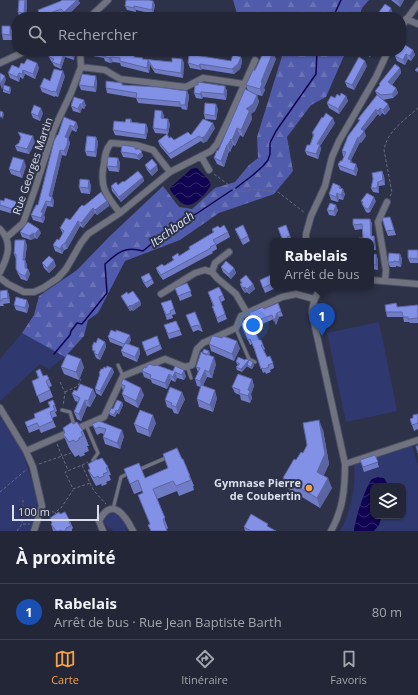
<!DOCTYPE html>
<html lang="fr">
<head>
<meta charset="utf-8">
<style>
	:root { --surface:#222636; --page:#2a2e3e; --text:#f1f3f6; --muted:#a2a5ad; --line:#3f4351; --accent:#f6a246 }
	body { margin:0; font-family:"Open Sans",sans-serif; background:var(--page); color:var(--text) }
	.controls { position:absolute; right:12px; bottom:12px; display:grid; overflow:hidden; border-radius:8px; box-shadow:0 1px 3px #0004 }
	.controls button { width:36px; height:36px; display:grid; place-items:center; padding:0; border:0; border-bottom:1px solid var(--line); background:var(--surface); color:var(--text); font:20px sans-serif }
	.scale { position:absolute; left:12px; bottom:10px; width:87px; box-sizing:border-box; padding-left:4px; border:2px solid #dadeec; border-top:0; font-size:11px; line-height:14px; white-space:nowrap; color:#dadeec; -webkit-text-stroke:3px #2d3248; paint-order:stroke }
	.you { position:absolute; left:253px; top:325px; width:14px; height:14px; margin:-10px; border:3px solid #fff; border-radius:50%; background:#1a73e8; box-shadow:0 0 0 6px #1a73e833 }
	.badge { display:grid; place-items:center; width:26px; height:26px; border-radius:50%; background:var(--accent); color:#fff; font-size:13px; font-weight:700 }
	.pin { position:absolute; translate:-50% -33px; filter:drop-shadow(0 1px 2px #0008) }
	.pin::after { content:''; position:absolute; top:21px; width:14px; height:12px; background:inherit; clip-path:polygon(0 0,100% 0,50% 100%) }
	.popup { position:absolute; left:270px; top:238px; width:104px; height:52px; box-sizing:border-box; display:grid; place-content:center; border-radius:8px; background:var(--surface); filter:drop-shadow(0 1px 3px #0005); font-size:13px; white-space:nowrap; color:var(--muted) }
	.popup b { font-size:15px; color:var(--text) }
	.popup::after { content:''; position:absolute; left:50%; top:100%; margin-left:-8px; border:8px solid transparent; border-top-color:var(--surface) }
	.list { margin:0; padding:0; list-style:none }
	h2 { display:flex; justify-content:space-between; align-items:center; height:52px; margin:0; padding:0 16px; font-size:17px }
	h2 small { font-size:13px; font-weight:400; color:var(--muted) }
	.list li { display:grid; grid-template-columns:26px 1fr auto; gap:12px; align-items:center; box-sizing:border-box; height:56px; padding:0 16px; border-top:1px solid var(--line) }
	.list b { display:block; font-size:15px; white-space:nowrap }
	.list p { margin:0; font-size:13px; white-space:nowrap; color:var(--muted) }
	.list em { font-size:13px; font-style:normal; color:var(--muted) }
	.icon { flex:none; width:22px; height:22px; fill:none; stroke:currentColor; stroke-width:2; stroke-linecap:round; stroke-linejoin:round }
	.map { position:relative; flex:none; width:418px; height:531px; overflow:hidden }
	.search { position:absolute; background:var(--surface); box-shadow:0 1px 3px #0004; left:12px; right:12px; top:12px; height:44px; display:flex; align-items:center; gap:10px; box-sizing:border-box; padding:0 14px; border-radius:16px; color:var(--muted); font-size:15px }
	.sheet { height:108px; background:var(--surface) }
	nav { display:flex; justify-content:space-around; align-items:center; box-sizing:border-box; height:56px; border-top:1px solid var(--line); background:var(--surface); font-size:11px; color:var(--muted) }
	nav a { display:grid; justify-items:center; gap:2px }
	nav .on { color:var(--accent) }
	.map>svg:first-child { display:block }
</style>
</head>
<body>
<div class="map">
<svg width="418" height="531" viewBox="0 0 418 531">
	<defs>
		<pattern id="forest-firs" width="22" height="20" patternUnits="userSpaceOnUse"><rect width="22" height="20" fill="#505bab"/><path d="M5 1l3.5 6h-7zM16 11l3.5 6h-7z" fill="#6972b7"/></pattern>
		<pattern id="water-waves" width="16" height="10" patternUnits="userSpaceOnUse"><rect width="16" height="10" fill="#100452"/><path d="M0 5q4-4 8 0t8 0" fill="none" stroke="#32286b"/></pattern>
	</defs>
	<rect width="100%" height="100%" fill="#2d3248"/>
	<path fill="#303870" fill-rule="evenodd" d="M379,322L397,411L346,422L327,333Z
		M22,333L65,357L49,369L40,364L0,401V359Z
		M0,417L18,444L24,457L38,500L34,522L30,531H0Z
		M412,445L418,466V531H340C351,511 356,488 354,465ZM373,486H403V516H373Z
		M114,513L120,517H122L127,531H113L111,528L109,529L104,522L107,515Z"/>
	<path fill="url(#forest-firs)" d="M233,0H369L362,8L359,17H238Z
		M269,51H346L326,97L311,105L287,137L293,171L274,194L219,213L180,240L125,261L98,313L88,320L84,336L65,357L22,333L34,315L39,296L77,270L109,237L163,186L179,207L192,209L215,188L235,182L249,165L258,158L257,137L282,56Z"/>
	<path fill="url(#water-waves)" d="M195,168H197L208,179L211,184C209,191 196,205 188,205C183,205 180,202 177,198C174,195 171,193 170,188L191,169Z
		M378,477L384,478L389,486H373V516H382L379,525L374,531H354C354,522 366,485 372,479C374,478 376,478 378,477Z"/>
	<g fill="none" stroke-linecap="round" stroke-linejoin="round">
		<path stroke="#100452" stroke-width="1.5" d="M333,17L341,0
			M236,188L253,175L263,166L268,160L270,154V143L276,131L316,74L317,51
			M54,354L70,335L71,331L77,323L82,324L107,293L105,264C118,252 125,246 143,251L179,221L196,214L232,190"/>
		<defs>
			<path id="lane" d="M236,329L249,359L255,362
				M118,365L123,376
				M187,366L191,378
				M62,410L70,412L75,428
				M86,425L98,453L93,460
				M138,470L168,457
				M113,509L121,477L129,473"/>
			<path id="street" d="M90,17L108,0
				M406,19L418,24
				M401,27L418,4
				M0,63L26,51
				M81,67L105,70L120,79L186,87L203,78L244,84
				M201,156L209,170
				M120,213C106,195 99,187 104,163C105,155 106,149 111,143L136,145L153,150L170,172
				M0,229C13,242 8,257 0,272
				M7,237L23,223L35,189L54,129L71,93L81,67L80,51
				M306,241V234L311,216L325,186L332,157L339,141L376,77L388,51
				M229,252L215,263L212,272L217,278L236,294L247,313
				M0,278L8,284L24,292H34L43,288L58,278L66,269L81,243L88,234L120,213L170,172L211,151L217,144L228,121L255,60
				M371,280L418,284
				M385,281L386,270L378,222L387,202
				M326,287C315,292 313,302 312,313L345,464C345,488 343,510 331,531
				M161,294L195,273L205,270L212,272
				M0,408L26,451L33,467L42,506L34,531
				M26,451L104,417L123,376L165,359L185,367L192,365L197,349L203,343L236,328L241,316L247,313L282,297L296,294L314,299
				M345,464L418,440
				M103,531L99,521C112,496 125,515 133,531"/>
		</defs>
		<use href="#lane" stroke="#494e62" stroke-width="4.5"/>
		<use href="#street" stroke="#494e62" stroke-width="8"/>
		<path stroke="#676c7f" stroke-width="1" stroke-dasharray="3 2" stroke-linecap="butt" d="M214,174L237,191L243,192L253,189L278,192L305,213
			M390,196L392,193L384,150C387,131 405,120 418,108
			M60,382L65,393L63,406
			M65,392L78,386L81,379
			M57,444L62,456L71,453
			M39,464L62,456L68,470
			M82,465L90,483L73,489L65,472Z
			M82,465L88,462
			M90,483L94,491L106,504
			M0,492L27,469
			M47,511L54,512
			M56,515L55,512L61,508L73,490
			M23,524H30
			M17,531L22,524L23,500"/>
		<use href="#lane" stroke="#70737f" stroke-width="3"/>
		<use href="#street" stroke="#70737f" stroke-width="6"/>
	</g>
	<path fill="#707cc6" d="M27,0L26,17L19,16L18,12Z
		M62,0H78L80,3L66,17L62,13L53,17H41L38,10L61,1Z
		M391,0H404L400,7Z
		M153,1L155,5L153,14L136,10V12L127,10L125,6Z
		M379,12L393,14L391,17H380Z
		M12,31V40H3L2,34Z
		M413,50L415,55L411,61L408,59L405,65L397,61L395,56Z
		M51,51H75L74,60L65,57L61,69L54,66L52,62L51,61L49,57Z
		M85,51H117L131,53L132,54L134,55L135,57L143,59L172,62L182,59L184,63L183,78L155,73L150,65L149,73L121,66L120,63L113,62L110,63L105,61L104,58L87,55Z
		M360,51H373L370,57Z
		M241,57L242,62L240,69L234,74L202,69L201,70L190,68L188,63L231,61Z
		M276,59L264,88L265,90L262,96L254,94L257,95L259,102L255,111L251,114L252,119L243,137L240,135L235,146L233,145L230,152L229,151L224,167L217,164L214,158L218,151L248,91L246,85L255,70Z
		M37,63L39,68L35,79L25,74L23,79L20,77L19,82L10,78L8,73L19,68L24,64Z
		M367,66L354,90L347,87L345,82Z
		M400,68L401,73L392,85L396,88L398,93L393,98L383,100L390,109L385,115L382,113L380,116L378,114L364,131L366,136L361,143L360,142L351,160L352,163L358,169L356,176L340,170L338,165L342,161L344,156H343L342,151L359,121L358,119L377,95L375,91L379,86V84Z
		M65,76L58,97L55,96V97L42,92L40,87L50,81Z
		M97,81L96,92L81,90L79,85Z
		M122,83L123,85L187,91L189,96L187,110L182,109L181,107L138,103L136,98L107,93L106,88Z
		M225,86L227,91L226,100L203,97L202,99L196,98L194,93Z
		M3,89H11L10,94L3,92Z
		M340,96H346L348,101L339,114L329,108L327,103Z
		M74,97L86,105L84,109L82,108L80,113L73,111L71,106Z
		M218,109L216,120L205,119L204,114Z
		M162,111L164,116V119L170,124L168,134H167L169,138L174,140L215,128L207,141L203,143L201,141L171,159L160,146L158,141L167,134L155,133L153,128Z
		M31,113H43L40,121L33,118Z
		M64,117L76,122L78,127L76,132L72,130L68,138L70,143L68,150L66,156L62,155L52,196L54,201L53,207L47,206L44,215L45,218L43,223L33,220L31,215L38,205L58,135Z
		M131,119L132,122L146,124L148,129L146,139L115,135L113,130L125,122Z
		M335,123L320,146L321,149L318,159L307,155L305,151L310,145L313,136L312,133Z
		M18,132L35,142L29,154L17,151L15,146L19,143L21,138Z
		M96,137L98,142L96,157L87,156L85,151Z
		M135,147L136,149L143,156L139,160L137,159L123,157L121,152Z
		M118,158L120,163L119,172L109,171L107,166Z
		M145,165L158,170L152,176L147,170Z
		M26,166L22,178L11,174L9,169Z
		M382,171L384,176L385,185L379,186V193L373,192L371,188Z
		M143,177L144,181L121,202L112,191L111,186L118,185L124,182Z
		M89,180L91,186L90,194L81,193L79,187Z
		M340,186L345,194L343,200L339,199L338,202L331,200L329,194Z
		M0,200L19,207L16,214L14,213L13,214L0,210Z
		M107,201L109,206L97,215L95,213L83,228L80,226L67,249L64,250L62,254L55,251L53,245L59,240L63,234L60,228L70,220L84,206Z
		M361,201H376L370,212L368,213L366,212L364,208Z
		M327,210H338L335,216L329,215Z
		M390,217L396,235L388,236L386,231Z
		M370,219L372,224V236H374L375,241L376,250H371V241L363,238V229L355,230L353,225Z
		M286,225L292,241H283Z
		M220,228L228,232L230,237L216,245L217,249L212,252L213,253L163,280L158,273L156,268L164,266L173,260L172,257L179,256L190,249L189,247L213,233L212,229Z
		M235,229L248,236L250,241L243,245L237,234Z
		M20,232L41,233L37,239L35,238L31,240L22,237Z
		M27,245L25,260L27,265V269H28L30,274L27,281L21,279L18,274L16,269V259L14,254Z
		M418,250V263H410L408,258Z
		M376,254L378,260V270L371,269V255Z
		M400,254L402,259L401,267L396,266V267H390L388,262Z
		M42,263L56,266L49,273L44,268Z
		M221,267L234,268L236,273L231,279L223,272Z
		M141,277L152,279L154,283L147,288L143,282Z
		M240,280L253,284L255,289L249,294L247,292L245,293L242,289L240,284L241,283Z
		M260,280H273V287H276V288L265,293Z
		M187,283L192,296L180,301L175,288Z
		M7,290L9,295L10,303L3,304L4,306H0V291Z
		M208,292L223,295L225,300L221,302L227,319L218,323L212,306H213Z
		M128,294L140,301L141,305L133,311L132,310L130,311L123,300L121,296Z
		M171,300L176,314L172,315L173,318L167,320L161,303Z
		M278,303L283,316L279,317L276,325L274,319L255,327L249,313L264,309Z
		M396,303L398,307L418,305V323H410L409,322H404L403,317H387L386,312Z
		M14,305H29L27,313L16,310Z
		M186,315L201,327L203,332L198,330L193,332Z
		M176,321L182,335L169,339L164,325Z
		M246,335L258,338L259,340H261L265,349L264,350L267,357L273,363L274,368L270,370L271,372L266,374L265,372L263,373L255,351L252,344L250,345Z
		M157,336L162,349L147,356L142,342Z
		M108,337L131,340L129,344L139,348L140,353L137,362L123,356L121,351L123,347L110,342Z
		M105,342L106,347L100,360L96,358L92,347L96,343Z
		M209,344L240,348L234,361L211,351Z
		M209,351L210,354L209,355L216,364L212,378L207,377L203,385L217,398L213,412L199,407L197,399L201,387L197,386L195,379L198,372L196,367L202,353Z
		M236,362L254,365L252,369L248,367L247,366L242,372L237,370L236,367L238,365L237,364Z
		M156,365L186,376L184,380L177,378L175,382L171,380L167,389L152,383L151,380L144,377L142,371L146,368L155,366Z
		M61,367H84L79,380L64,374Z
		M106,368H112L114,372L101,396L96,393L95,389L100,376L99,373L103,369Z
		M36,371L49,379L52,386L49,387L53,397L40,403L32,381L38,378Z
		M252,379L254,386L251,394L252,398L250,403L241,400L240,395L235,393L232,387Z
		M121,384L144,395L138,408L125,401L122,394L123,391Z
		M93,389L96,396L90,407L87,406L81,421L77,419L74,412L78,402L75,401L72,394L77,391Z
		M185,399L178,414L174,413L172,409L167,407L165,400Z
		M53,400L57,411L55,412L57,416L52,418L56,427L41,433L39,429L29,433L25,422L35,418L50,407Z
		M122,402L123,405L119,414L117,413L115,417L110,415L109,413Z
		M418,414V429L414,431L410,419L413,418Z
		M99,421L124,436L120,449L105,444L103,437L104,434L101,433L97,435L92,424Z
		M156,423L150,437L137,432L134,424Z
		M73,424L83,431L89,446H87L89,451L84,453L85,455L80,457L79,455L75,457L69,448L63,434L65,433Z
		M323,430L329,464L323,476L332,488L320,508L287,488L283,478L296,460Z
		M163,454L182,459L190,476L194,486H193L194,490L179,496L177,491L157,499L168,528L167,529L150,524L138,495L143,493L142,491L134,494L124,469L145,478L168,468Z
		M375,455L379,467L364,472L360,460Z
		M97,460L108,467L111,475H109L111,480L106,482L107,484L102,486L101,484L96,486L91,477L88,470L90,469Z
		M60,514L70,521L73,528L72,529V531H53L51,524L52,523Z
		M244,527H269L276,531H245Z"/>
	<path fill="#5b65a1" d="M25,0H27L26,17L24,13Z
		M77,0H78L80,3L66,17L64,12Z
		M399,0H404L400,7L398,2Z
		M153,1L155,5L153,14L152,10Z
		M134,6L136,10V12L134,8Z
		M391,8L393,14L391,17H386Z
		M10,26L12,31V40L10,35Z
		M413,50L415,55L411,61L410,56Z
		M73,51H75L74,60L72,56Z
		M369,51H373L370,57L368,52Z
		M273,52L276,59L264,88L265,90L262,96L260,89L261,82Z
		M64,53L65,57L61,69L60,65Z
		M406,54L408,59L405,65L403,60Z
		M111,57L113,62L110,63L109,58Z
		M241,57L242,62L240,69L234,74L232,69Z
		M182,59L184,63L183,78L181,73Z
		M148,60L150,65L149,73L147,68Z
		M365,61L367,66L354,90L352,85Z
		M37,63L39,68L35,79L33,74Z
		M200,64L202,69L201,70L199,66Z
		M400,68L401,73L390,87L388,82Z
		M23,70L25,74L23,79L22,74Z
		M63,71L65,76L58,97L56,92Z
		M19,73L20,77L19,82L17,77Z
		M5,76L6,80L2,89L0,84Z
		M96,76L97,81L96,92L94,87Z
		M225,86L227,91L226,100L224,94Z
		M10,87L11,89L10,94L9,92Z
		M396,88L398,93L393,98L392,94Z
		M187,91L189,96L187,110L185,105Z
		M201,92L203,97L202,99L200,94Z
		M257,95L259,102L255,111L251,114L252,119L243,137L241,130L246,109Z
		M346,96L348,101L339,114L338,109Z
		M84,100L86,105L84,109L82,104Z
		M80,104L82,108L80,113L78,109Z
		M216,104L218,109L216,120L215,116Z
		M388,104L390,109L385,115L383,110Z
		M41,108L43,113L40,121L38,116Z
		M380,108L382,113L380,116L378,111Z
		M376,109L378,114L364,131L366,136L361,143L359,138L361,129Z
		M162,111L164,116L163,123L161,118Z
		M3,112L4,115L2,120V117Z
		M333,118L335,123L320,146L321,149L318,159L316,154L317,144Z
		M168,119L170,124L168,134L167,130Z
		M76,122L78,127L76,132L74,127Z
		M213,123L215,128L207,141L203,143L202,138Z
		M146,124L148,129L146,139L145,135Z
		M70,125L72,130L67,142L65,137Z
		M237,128L240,135L235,146L232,140Z
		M33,136L35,142L29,154L27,149Z
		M96,137L98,142L96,157L95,152Z
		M358,137L360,142L351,160L353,165L348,159Z
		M68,138L70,143L66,156L64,151Z
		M231,139L233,145L230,152L228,145Z
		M227,145L229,151L224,167L221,161Z
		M60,150L62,155L51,201L49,196Z
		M142,152L143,156L139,160L137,156Z
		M118,158L120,163L119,172L117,167Z
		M24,160L26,166L22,178L20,172Z
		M356,164L358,169L356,176L354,171Z
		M157,165L158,170L152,176L150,171Z
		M382,171L384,176L385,185L383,180Z
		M143,177L144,181L121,202L119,197Z
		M89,180L91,186L90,194L88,188Z
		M378,182L379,186V193L377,188Z
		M343,189L345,194L343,200L341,195Z
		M337,193L339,199L338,202L336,197Z
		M52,197L54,201L53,207L51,202Z
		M374,197L376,201L370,212L369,208Z
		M46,201L47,206L44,215L45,218L43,223L41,218V212Z
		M107,201L109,206L97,215L95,210Z
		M17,202L19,207L16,214L14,209Z
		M336,205L338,210L335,216L334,211Z
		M12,208L14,213L13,214L12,209Z
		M93,208L95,213L83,228L81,223Z
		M370,219L372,224V241L371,236Z
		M78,221L80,226L67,249L65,243Z
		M39,229L41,233L37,239L35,234Z
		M33,233L35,238L31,240L29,236Z
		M374,236L375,241L376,250L374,245Z
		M25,240L27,245L25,260L27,265V273L23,260Z
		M62,245L64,250L62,254L60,249Z
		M376,254L378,260V270L376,265Z
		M400,254L402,259L401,267L399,262Z
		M54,260L56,266L49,273L47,268Z
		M234,268L236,273L231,279L229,274Z
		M28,269L30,274L27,281L25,276Z
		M253,284L255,289L249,294L247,289Z
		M245,287L247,292L245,293L243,288Z
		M7,290L9,295L10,303L8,298Z
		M27,300L29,305L27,313L25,308Z
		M140,301L141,305L133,311L131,306Z
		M130,305L132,310L130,311L128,307Z
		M277,313L279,317L276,325L274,321Z
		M130,335L131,340L127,347L125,343Z
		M237,341L240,348L234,361L232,354Z
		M105,342L106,347L100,360L98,355Z
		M139,348L140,353L137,362L135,357Z
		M214,357L216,364L212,378L209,372Z
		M81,359L84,367L79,380L76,372Z
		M249,360L247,365V366L242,372L241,369Z
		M253,362L254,365L252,369L251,367Z
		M112,368L114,372L101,396L100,391Z
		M184,370L186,376L184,380L182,375Z
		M205,370L207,377L202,388L200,381Z
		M175,372L177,378L175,382L173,377Z
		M169,374L171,380L167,389L165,383Z
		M252,379L254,386L251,394L252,398L250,403L248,396V390Z
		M141,388L144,395L138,408L136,401Z
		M93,389L96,396L90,407L88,401Z
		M215,390L217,398L213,412L210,405Z
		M182,392L185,399L178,414L176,407Z
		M85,400L87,406L81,421L79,414Z
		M122,402L123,405L119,414L118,411Z
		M116,410L117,413L115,417L114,415Z
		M153,415L156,423L150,437L148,430Z
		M319,420L323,430L329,464L321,482L317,472Z
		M122,430L124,436L120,449L117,443Z
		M328,478L332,488L320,508L317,498Z"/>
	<path fill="#8290e6" stroke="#5b65a1" d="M19,0H25L24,13L18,12Z
		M62,0H77L64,12L61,9L47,14L46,12L40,15L38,10L61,1Z
		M126,0H149L153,1L152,10L134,6V8L125,6Z
		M395,0H399L398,2Z
		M385,4L391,8L386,17L379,12Z
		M121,12L127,13V17H120Z
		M2,26H10V35L2,34Z
		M402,43L413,50L410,56L406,54L403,60L395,56L398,51H401V46Z
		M51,51H73L72,56L64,53L60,65L52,62L54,59L49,57Z
		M88,51H117L131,53V54L134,55V57L143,58L142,59L172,62V58L182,59L181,73L154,69L148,60L147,68L120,61V58L111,57L109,58L103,56L104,53Z
		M264,51H268L273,52L261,82L262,83L260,89L246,85L253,70H255Z
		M189,54L231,61L233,54L241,57L238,64L232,69L200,64L199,66L188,63Z
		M359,57L365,61L352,85L345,82Z
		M27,59L37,63L33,74L23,70L22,74L19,73L17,77L8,73L12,65L19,68L21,63L24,64Z
		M395,64L400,68L388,82L396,88L392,94L381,95L375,91L380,85L379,84Z
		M418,67V72L415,70Z
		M54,69L63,71L56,92L53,91V92L40,87L44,78L50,81Z
		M0,73L5,76L0,84Z
		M82,74L96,76L94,87L79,85Z
		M106,81L122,83V85L157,87L187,91L185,105H180V102L136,98L137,93L106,88Z
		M198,82L225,86L224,94L201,92L200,94L194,93L195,85H198Z
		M4,85L10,87L9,92L3,89Z
		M245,89L257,95L253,104L246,109L249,110V112L241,130L237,128L232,140L231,139L228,145H227L221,161L214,158L217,150L218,151Z
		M341,93L346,96L338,109L327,103L331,96L335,98L337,94L340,96Z
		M377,95L388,104L383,110L380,108L378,111L376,109L361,129L364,131L359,138L358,137L348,159L351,160L350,162L356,164L354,171L338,165L340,161H342L346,152L342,151L348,136L360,120L358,119Z
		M74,97L84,100L82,104H80L78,109L71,106Z
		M205,103L216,104L215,116L204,114Z
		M34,105L41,108L38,116L31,113Z
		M155,110L162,111L161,118L168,119L167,130L153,128Z
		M0,111L3,112L2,117H0Z
		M326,113L333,118L317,144H320L316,154L305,151L307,145H310L314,134L312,133L322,117L323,118Z
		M64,117L76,122L74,127L70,125L65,137L68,138L67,145L64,151L60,150L49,196L52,197L51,202L46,201L41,212L43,213L41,218L31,215L36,205H38L54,141L57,135H58Z
		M126,119H131L130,122L146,124L145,135L113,130L114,121L125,122Z
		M203,119L213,123L205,136L202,138L199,136L169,154L158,141L167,134L169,138L171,137L174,140L188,132L191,135Z
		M18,132L33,136L27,149L15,146L19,143L21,137Z
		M87,136L96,137L95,152L85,151Z
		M122,145L135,147V149H140L142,152L137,156L136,154L121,152Z
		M13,157L24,160L20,172L9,169Z
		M108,157L118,158L117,167L107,166Z
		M152,159L157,165L150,171L145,165Z
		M138,171L143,177L119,197L111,186L116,182L118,185L123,181L124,182Z
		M382,171L383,180L378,182L377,188H371L373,179L372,173Z
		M80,179L89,180L88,188L79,187Z
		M333,183L340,186L339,188L343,189L341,195L337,193L336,197L329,194Z
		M101,192L107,201L95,210L93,208L81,223L78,221L65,243L62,245L60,249L53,245L57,239L59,240L64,231L60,228L66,218L70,220L80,207L82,205L84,206Z
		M367,193L374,197L369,208L367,209L365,208L362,204L363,202L361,201Z
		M5,198L17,202L14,209L12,208V209L0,205V200L4,201Z
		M330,203L336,205L334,211L327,210Z
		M390,217L394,230L386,231L382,218Z
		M353,219H370L371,236H374V245H371V241H359V238H363L362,224L353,225Z
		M28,222L39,229L35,234L33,233L29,236L20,232Z
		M224,225L228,232L213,240L216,244L210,247L211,248L161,275L156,268L162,264L164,266L174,260L172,257L178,253L179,256L190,249L189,247L214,232L212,229L218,226L220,228Z
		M243,225L248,236L241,240L235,229Z
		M286,225L290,236L287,237L289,241H283L278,228Z
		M15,240H25L23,260H25V268L28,269L25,276L20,274L16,269V254H14Z
		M408,250H418V259L408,258Z
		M389,253L400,254L399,262L394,261V262H388Z
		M376,254V265L371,264V255Z
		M49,256L54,260L47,268L42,263Z
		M226,261L234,268L229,274L221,267Z
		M149,273L152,279L145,283L141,277Z
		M246,275L253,284L247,289L245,287L243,288L240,284L242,283L240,280Z
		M271,275L273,280V283L263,288L260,280Z
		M187,283L191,291L178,296L175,288Z
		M219,287L223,295L219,297L225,314L217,318L212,306H214L208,292Z
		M7,290L8,298L2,299V301H0V291Z
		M133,291L140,301L131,306L130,305L128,307L121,296L127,292L128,294Z
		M16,297L27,300L25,308L14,305Z
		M171,300L174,309L170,311L171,313L166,315L161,303Z
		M278,303L281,311L277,313L274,321L272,315L253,322L249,313L263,307L264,309Z
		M396,303L397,307L418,305V318L408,319V317H403L402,312H386L385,305Z
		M195,312L201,327L197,325L191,327L186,315Z
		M244,320L252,324L258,338L259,340H261L263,345H261L267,357L270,356L273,363L268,365L269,367L264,369L263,368L261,369L254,348L250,339L248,340L241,324Z
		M176,321L180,330L168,334L164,325Z
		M111,330L116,332V330L130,335L125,343L139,348L135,357L121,351L125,343L124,344L108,337Z
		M157,336L160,345L145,351L142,342Z
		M212,336H214L222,338L223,336L237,341L232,354L209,344Z
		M98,338L105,342L98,355L94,353L95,351L92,350L93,348L92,347L94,342L96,343Z
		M204,349L209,351L207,355L202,353Z
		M201,352L214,357L209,372L205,370L200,381L195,379L200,368L196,367Z
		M67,354L81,359L76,372L61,367Z
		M238,357L245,360L246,359L249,360L241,369L236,367L240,364L236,362Z
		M249,360L253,362L251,367L247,365Z
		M149,364L155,366L156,365L173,371L175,366L184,370L182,375L175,372L173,377L169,374L165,383L150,378L151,375L142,371L144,367L146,368Z
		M107,366L112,368L100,391L95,389L100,374L99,373L101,369H103L104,367L106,368Z
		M40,369L43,376L47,375L49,379L46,381L50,390L37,396L32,381L39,378L36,371Z
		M238,374L252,379L248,390L250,391L248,396L239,393L240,390L232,387Z
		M123,379L141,388L136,401L122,394L125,386L121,384Z
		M80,384L93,389L88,401L85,400L79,414L74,412L80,398L72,394L74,390L77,391Z
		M201,385L215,390L210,405L197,399Z
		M170,387L182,392L176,407L171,405L172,403L165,400Z
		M53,400L55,405L53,406L55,410L50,412L53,421L39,427L37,423L27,427L25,422L35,418L34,414L50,407L48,402Z
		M117,400L122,402L118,411L116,410L114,415L109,413L111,408L113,409Z
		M140,410L153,415L148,430L134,424Z
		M418,414V423L412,425L410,419L413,418V415Z
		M319,420L325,454L317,472L328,478L317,498L283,478L294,459L296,460L301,452L303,453L307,445L303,423Z
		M99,421L122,430L117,443L103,437L106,429L99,427L95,429L92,424Z
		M72,422L73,424L77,422L83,431L81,432L83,436L79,438V440L75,442L74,440L69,442L63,434L65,433L63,428Z
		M416,446H418V453Z
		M177,448L182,459H183L190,476H189L191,480L176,486L173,481L153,489L165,518L163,519L167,531H151L148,525L150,524L138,495L143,493L138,480L130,484L124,469L139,463L145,478L168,468L163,454Z
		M375,455L378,462L363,467L360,460Z
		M102,458L108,467L106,468L108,472L103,474L104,476L99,478L98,476L94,478L88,470L90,469L88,464L97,459V460Z
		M59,512L60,514L65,512L70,521H69L71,526L66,528V530L64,531H61V530L59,531H56L51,524L52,523L50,518Z
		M251,514L268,524L267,526L276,531H251L244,527Z"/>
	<circle fill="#f6a246" stroke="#2d3248" stroke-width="1.5" cx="309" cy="488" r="4"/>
	<g text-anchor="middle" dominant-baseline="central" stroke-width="4" stroke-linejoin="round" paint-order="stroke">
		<g font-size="11" fill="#dadeec" stroke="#2d3248">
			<text transform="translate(32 166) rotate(-71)">Rue Georges Martin</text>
		</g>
		<g font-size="11" font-weight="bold" fill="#dadeec" stroke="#2d3248" text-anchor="end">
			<text x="301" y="482">Gymnase Pierre<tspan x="301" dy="13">de Coubertin</tspan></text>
		</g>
		<g font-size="12" font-style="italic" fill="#dce2f8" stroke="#2d3248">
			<text transform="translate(172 229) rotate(-36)">Itschbach</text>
		</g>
	</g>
</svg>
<div class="controls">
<button><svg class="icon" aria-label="layers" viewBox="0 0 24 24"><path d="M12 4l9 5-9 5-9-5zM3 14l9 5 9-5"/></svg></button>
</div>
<div class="scale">100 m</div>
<div class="you"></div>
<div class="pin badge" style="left:322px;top:336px;background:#1a4fb4">1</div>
<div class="popup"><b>Rabelais</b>Arrêt de bus</div>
<div class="search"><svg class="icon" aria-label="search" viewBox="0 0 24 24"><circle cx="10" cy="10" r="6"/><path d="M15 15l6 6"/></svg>Rechercher</div>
</div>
<section class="sheet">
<h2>À proximité<small></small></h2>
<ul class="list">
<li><span class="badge" style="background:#1a4fb4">1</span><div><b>Rabelais</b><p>Arrêt de bus · Rue Jean Baptiste Barth</p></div><em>80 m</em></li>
</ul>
</section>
<nav>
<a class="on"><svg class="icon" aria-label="map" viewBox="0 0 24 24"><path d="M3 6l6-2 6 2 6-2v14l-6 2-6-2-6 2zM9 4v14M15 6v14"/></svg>Carte</a>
<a><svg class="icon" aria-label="directions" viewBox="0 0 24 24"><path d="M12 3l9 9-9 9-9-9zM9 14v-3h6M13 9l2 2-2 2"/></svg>Itinéraire</a>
<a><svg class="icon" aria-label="saved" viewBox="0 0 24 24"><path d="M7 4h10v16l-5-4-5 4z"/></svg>Favoris</a>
</nav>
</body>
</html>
